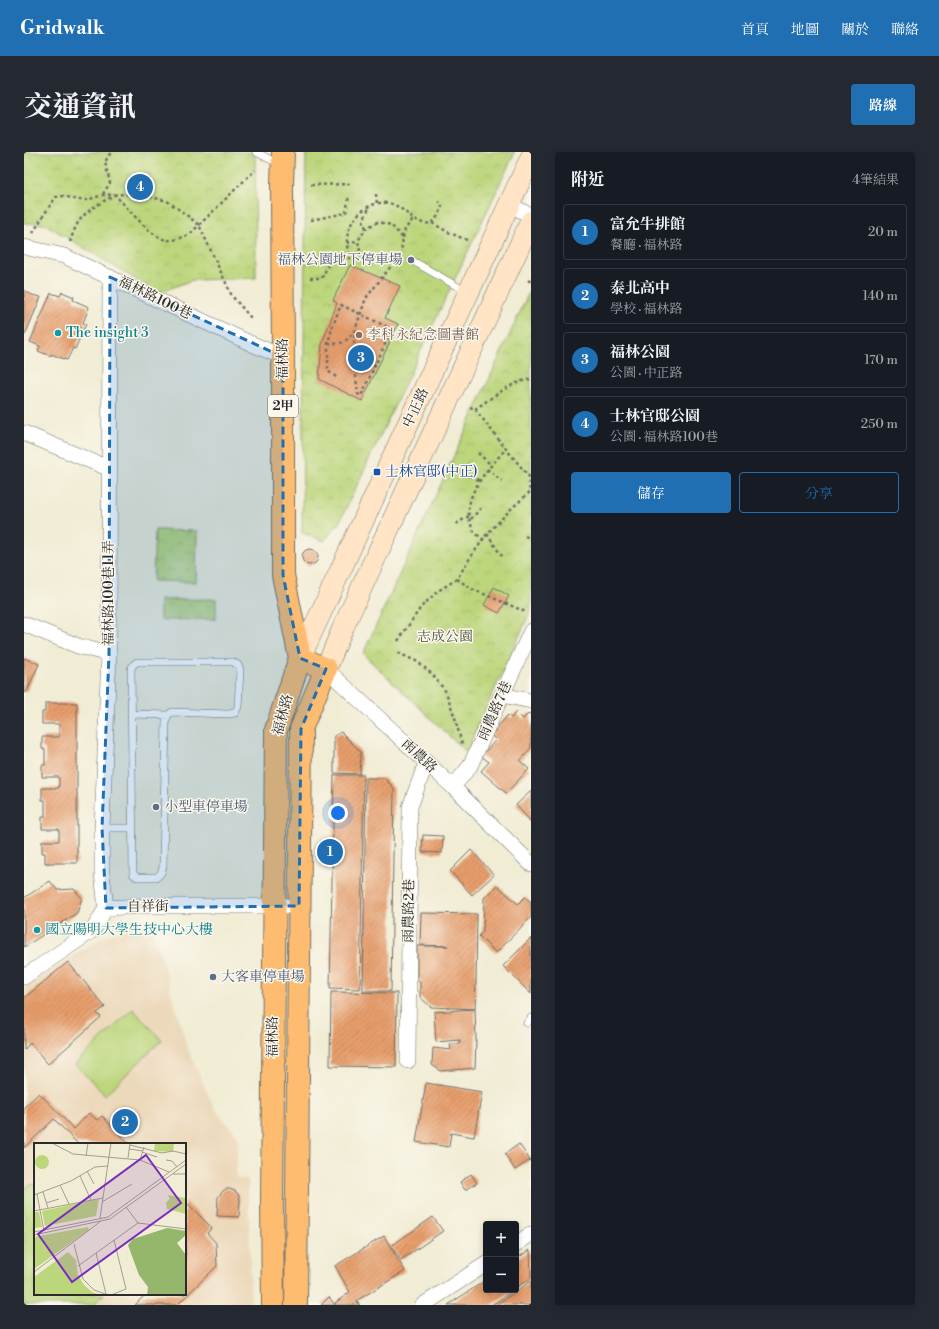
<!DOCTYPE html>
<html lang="zh-TW">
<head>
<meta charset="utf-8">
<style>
	:root { --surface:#171b24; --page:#242831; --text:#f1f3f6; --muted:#9ea1a6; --line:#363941; --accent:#1f6fb2 }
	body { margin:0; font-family:"Libre Bodoni","Noto Serif TC",serif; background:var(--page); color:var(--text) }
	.controls { position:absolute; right:12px; bottom:12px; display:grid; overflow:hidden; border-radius:4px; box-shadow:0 2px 6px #0003 }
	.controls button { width:36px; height:36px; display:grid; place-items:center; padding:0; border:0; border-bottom:1px solid var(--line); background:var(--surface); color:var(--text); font:20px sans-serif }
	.you { position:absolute; left:314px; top:661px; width:14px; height:14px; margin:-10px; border:3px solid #fff; border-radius:50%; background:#1a73e8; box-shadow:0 0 0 6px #1a73e833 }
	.badge { display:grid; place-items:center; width:26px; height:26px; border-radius:50%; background:var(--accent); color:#fff; font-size:13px; font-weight:700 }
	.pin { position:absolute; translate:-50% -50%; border:2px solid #fff; box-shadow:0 1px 4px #0006 }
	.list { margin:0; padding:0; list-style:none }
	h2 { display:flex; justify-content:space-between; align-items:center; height:52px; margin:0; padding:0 16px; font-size:17px }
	h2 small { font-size:13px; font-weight:400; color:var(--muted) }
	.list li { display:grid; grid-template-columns:26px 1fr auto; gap:12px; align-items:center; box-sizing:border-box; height:56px; margin:0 8px 8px; padding:0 8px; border:1px solid var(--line); border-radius:4px }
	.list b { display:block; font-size:15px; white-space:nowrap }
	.list p { margin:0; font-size:13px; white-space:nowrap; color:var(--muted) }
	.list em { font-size:13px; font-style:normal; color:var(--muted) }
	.actions { display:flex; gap:8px; padding:12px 16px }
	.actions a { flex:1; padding:9px 0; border:1px solid var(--accent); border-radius:4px; text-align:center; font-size:14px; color:var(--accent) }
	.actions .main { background:var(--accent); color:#fff }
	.map { position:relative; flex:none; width:507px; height:1153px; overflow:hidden; border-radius:4px }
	header { display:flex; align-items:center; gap:24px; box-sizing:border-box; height:56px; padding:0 20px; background:var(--accent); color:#fff }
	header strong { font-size:19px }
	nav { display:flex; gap:22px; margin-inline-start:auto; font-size:14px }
	.intro { display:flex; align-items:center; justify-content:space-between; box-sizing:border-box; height:96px; padding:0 24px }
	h1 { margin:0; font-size:28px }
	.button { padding:10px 18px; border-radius:4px; background:var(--accent); color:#fff; font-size:14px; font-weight:700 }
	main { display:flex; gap:24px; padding:0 24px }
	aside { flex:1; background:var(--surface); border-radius:4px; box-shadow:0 2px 6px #0003 }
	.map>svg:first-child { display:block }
</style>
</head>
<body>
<header>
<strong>Gridwalk</strong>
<nav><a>首頁</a><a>地圖</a><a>關於</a><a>聯絡</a></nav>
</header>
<div class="intro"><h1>交通資訊</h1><a class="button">路線</a></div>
<main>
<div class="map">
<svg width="507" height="1153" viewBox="0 0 507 1153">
	<defs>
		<pattern id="park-crowns" width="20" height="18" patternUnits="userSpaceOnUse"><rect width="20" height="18" fill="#bcd67c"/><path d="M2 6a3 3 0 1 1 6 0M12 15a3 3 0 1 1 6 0" fill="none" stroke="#a2b86b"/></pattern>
		<pattern id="building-hatch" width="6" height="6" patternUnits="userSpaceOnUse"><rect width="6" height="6" fill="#e79e6c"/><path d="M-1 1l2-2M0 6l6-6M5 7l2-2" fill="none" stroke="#bb8159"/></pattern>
	</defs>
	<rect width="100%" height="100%" fill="#fbf7ec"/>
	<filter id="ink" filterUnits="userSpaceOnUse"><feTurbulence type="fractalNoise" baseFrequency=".025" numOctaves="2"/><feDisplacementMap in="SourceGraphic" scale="8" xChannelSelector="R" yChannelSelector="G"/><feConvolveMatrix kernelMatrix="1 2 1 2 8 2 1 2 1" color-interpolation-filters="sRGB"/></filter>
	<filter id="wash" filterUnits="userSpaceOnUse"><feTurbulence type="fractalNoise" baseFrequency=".012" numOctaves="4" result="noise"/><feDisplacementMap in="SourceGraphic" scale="16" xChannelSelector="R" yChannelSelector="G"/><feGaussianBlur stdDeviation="0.9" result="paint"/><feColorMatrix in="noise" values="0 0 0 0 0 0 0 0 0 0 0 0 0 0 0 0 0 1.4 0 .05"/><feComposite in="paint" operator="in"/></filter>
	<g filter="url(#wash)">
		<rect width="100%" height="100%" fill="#f1ecd4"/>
		<path fill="#ecd8ba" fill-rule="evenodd" d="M122,768L133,790L163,895L190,956L214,985L212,1026L224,1027L227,1153H0V834L76,787ZM11,992H161V1142H11Z"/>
		<path fill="url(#park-crowns)" stroke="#748054" d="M0,0H231L232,126L168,128L134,141L21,72L0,71Z
			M282,0H491L315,371L300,389L278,381Z
			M507,136V458L442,600L339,502Z
			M131,378L173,379L172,430L129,429Z
			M192,447V467L136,468V448Z"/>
		<path fill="#bcd67c" stroke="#748054" d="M109,857L138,888L81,943L51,912Z
			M11,1032V1142H80L69,1153H0V1038L5,1033Z"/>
		<g id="blocks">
			<path fill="url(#building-hatch)" d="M326,113L376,134L361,166L374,172L338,249L295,227L298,192L313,151L309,148Z
				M0,138L8,143L17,145L1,183L0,182Z
				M38,140L50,145L49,148L65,155L59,171L62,172L51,197L49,196L43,208L27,202V204L14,199L16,194L6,190L27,141L36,144Z
				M278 405a8 8 0 1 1 16 0a8 8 0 1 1-16 0Z
				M470,435L485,444L475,461L460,453Z
				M0,506L15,512L2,541L0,540Z
				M21,551H53V711H21V701H18V689H35V677H18V665H21V648H18V636H35V625H18V613H21V597H18V585H35V572H18V560H21Z
				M492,560L499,567L505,561L507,562V596L496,609L505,617L482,641L457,619L465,610L457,604L472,588L467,583L475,575L474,574L484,563L487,566Z
				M317,580L337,600L336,622L310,621V584Z
				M310,623H340L336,837L306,836Z
				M342,626H360L370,636L367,839H339Z
				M507,639V670L492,653Z
				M399,683L419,684L418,701L398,700Z
				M447,698L470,723L448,743L426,719Z
				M26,729L33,738L50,737L58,746L53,761L0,795V746Z
				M473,733L494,752L501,745L507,750V765L472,801L455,784L459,779L460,746Z
				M397,761L453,762L452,829L451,857L452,887L451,916L417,919L408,913L409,896L427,898L426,892H436V888L412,890L410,860L451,857L407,855L396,845V829H393V794H424L396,793Z
				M507,786V842L479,814Z
				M44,810L81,855L73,861L77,865L24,912L6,891L0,898V846Z
				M307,840L373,841L372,915L306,914Z
				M402,931L458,940L450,985L427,981L425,995L392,990Z
				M15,941L50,977L65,961L73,968L78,964L105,992H54L30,967L0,996V955Z
				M495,992L506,1008L491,1018L481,1002Z
				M447,1022L453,1031L441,1038L436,1030Z
				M202,1037H206L211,1039L214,1042L216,1047L215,1065L193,1064L194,1045L199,1039Z
				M161,1049L188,1076L183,1081L192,1091L193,1114L153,1153H111L122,1142H161V1103L162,1102L161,1100Z
				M409,1065L419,1079L377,1108L367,1094Z
				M360,1084L381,1119L332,1149L336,1153H312L311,1151L326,1140L311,1114Z
				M506,1098L507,1126L492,1136V1107Z
				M462,1128V1138H490L468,1153H424Z
				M507,1129V1153H472L497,1136Z
				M305,1145L311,1153H297Z"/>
		</g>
	</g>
	<g filter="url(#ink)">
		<use href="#blocks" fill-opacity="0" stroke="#706f66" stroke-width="1"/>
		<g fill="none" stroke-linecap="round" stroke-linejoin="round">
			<defs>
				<path id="lane" d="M232,0L255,12
					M387,108L443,140
					M113,510H209L214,513L216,518L214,555L211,561L204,562L148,560L144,563L142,568L139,715L137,721L133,725H113L109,722L107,517L109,513Z
					M108,562L144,563
					M78,676H109
					M503,871L507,866"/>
				<path id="street" d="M485,52L507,64
					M0,95L40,104L228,192L259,205
					M0,281L86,317
					M0,472L54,494L85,502
					M302,517L429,635L507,712
					M478,543L507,549
					M429,635L446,614L507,479
					M82,756L78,721V676L85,502L86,125
					M0,825L69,778L82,756L117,754H275
					M384,909L386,655L402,611
					M492,1092L507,1082
					M399,1153L462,1112"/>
				<path id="secondary" d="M276,506L507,5
					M302,517L318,478L507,69"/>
				<path id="primary" d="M249,1153L248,1049L252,578L276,506L259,423V205L258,33L259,0
					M272,1153L277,577L302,517L276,506"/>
			</defs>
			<use href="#lane" stroke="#706f66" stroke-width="8"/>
			<use href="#street" stroke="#706f66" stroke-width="16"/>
			<use href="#secondary" stroke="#706f66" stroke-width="22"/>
			<use href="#primary" stroke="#706f66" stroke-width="24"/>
			<path stroke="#706f66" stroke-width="2.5" stroke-dasharray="3 3" stroke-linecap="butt" d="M287,33L327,32
				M79,42L86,31L81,10L87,0
				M352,42L353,53
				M287,68L322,61L325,43
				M408,71L426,81L443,88
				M342,76L339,69L346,54
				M9,81L21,61L32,45L40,44L54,48H63L79,43L104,42L119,43L143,49L160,61L175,73L208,144L227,166
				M379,86L381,77L390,66
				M46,90C48,84 51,75 55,69C64,57 78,50 91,43C103,55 127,86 143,88C151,89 160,85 167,81L231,18
				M323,91L334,89
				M336,99L334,89L342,76L354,70L367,73L379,86L377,100
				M286,126H298L305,111L326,106C325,101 323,96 323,91C322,69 342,48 364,51C378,53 386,68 399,71C402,72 405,71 408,71L414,64L418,55L415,49
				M504,128L507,130
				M304,191C317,193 323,190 330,179
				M351,213C340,215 335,209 329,201L331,178L342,146L375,104
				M312,225L304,219V191L309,173L317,153L368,177L337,244L334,242L329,201
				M446,255L451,257L482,297L507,327
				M451,257C468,246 486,230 507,227
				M454,301L467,313
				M463,317L478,329
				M447,324L456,329
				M447,367L457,356
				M432,372L445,364
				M463,382L477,403L480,405
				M501,384L507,387
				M460,388C457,385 452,383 450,379C432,349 463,318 482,297
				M433,427L448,437L502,460
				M374,489L397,455L414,439L433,427L446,406L463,382L488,356L507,339C504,334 504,332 507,327
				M374,501L394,510L409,523L422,540L431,566L438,592"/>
			<use href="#lane" stroke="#fff" stroke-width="7"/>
			<use href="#street" stroke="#fff" stroke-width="15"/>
			<use href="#secondary" stroke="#ffe4c6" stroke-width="21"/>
			<use href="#primary" stroke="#febc70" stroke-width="22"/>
		</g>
	</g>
	<path fill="#1f6fb2" fill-opacity="0.2" stroke="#1f6fb2" stroke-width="3" stroke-dasharray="8 5" stroke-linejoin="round" d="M86,125L259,205V423L276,506L302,517L277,577L275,754L82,756L78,676L85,502Z"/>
	<g fill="#5c6f8a" stroke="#fbf7ec" stroke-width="1.5">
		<circle cx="387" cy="108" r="4"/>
		<circle cx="132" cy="655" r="4"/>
		<circle cx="189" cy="825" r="4"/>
	</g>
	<g fill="#0f9aa8" stroke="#fbf7ec" stroke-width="1.5">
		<circle cx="34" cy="181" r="4"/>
		<circle cx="13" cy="778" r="4"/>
	</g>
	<circle fill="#8d6e63" stroke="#fbf7ec" stroke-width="1.5" cx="335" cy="183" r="4"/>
	<rect fill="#1a4fb4" stroke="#fbf7ec" stroke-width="1.5" x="349" y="316" width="8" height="8" rx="2"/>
	<g text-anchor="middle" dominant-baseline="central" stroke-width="3" stroke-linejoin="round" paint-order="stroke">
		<rect fill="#fbf7ec" stroke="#696865" stroke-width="1" x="244" y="243" width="30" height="22" rx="3"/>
		<g font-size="13" font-weight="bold" fill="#2b2b2b">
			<text x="259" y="254">2甲</text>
		</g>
		<g font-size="14" fill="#4e5e75" stroke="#fbf7ec" text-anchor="start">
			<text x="379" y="108" text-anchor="end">福林公園地下停車場</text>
			<text x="140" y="655">小型車停車場</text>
			<text x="197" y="825">大客車停車場</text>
		</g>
		<g font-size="14" fill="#2b2b2b" stroke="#fbf7ec">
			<text transform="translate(131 146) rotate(26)">福林路100巷</text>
			<text transform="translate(259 207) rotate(-90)">福林路</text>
			<text transform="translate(392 256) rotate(-65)">中正路</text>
			<text transform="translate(85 441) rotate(-90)">福林路100巷11弄</text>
			<text transform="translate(471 559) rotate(-66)">雨農路7巷</text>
			<text transform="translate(259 563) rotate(-75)">福林路</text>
			<text transform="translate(395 604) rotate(43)">雨農路</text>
			<text transform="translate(124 755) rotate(-1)">自祥街</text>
			<text transform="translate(385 759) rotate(-89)">雨農路2巷</text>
			<text transform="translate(249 885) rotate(-90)">福林路</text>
		</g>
		<g font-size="14" fill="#0d838f" stroke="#fbf7ec" text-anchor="start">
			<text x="42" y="181">The insight 3</text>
			<text x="21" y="778">國立陽明大學生技中心大樓</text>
		</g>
		<g font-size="14" fill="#785e54" stroke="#fbf7ec" text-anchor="start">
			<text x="343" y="183">李科永紀念圖書館</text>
		</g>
		<g font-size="14" fill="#164399" stroke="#fbf7ec" text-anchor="start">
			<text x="361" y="320">士林官邸(中正)</text>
		</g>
		<g font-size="14" fill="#4f563f" stroke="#fbf7ec">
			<text x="421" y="485">志成公園</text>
		</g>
	</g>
	<g transform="translate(10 991)">
		<rect width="152" height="152" fill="#f1ecd4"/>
		<path d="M133,85L152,88V92L143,100L152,112V152H113L114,144L105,132L94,102L99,96Z" fill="#95b76c"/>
		<path d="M121,0H140L139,9L120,8ZM65,56L62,73L11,83L8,68ZM0,69H5L8,84L0,85ZM54,84L55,87L0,126V94ZM34,109L42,117L44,132L50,142L58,149L67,152H0V134Z" fill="#bcd67c"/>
		<path d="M1 19a7 7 0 1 1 14 0a7 7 0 1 1-14 0ZM133,52L152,55V71L133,66L132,60L136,55Z" fill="#bcd67c"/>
		<path fill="none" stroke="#a29f90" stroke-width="1" d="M18,0L39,11L106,17L135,29M96,2L128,10L139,8L152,11M95,6L109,8M108,9L123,14M52,13L54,0M94,15L96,0M106,17L110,4M132,17L138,18L143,24M53,28L60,41M139,31H152M46,33L57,57M26,42L35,61M9,49L14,65M3,51L10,88M0,52L37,38L61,24L74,23M68,59L98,41M12,60L25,56M92,64L104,80L152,86M0,68L69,55M66,75L77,0M0,89L74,74L152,17M0,92L76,76L152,21M40,101L49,136L60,147L74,152M62,110L72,151M44,123L104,80M0,129L67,78M77,152L92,146L80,97"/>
		<path fill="#7b2cbf" fill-opacity="0.15" stroke="#7b2cbf" stroke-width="2" d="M112,12L147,60L38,139L4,91Z"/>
		<rect width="152" height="152" fill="none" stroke="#2b2b2b" stroke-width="2"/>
	</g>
</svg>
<div class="controls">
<button>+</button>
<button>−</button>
</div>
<div class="you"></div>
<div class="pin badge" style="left:306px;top:700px">1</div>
<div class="pin badge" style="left:101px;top:970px">2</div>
<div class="pin badge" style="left:337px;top:206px">3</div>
<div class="pin badge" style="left:116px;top:35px">4</div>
</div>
<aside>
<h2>附近<small>4筆結果</small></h2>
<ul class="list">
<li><span class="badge">1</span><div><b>富允牛排館</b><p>餐廳 · 福林路</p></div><em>20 m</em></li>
<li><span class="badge">2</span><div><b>泰北高中</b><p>學校 · 福林路</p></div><em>140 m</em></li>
<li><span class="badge">3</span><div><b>福林公園</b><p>公園 · 中正路</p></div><em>170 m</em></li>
<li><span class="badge">4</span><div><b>士林官邸公園</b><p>公園 · 福林路100巷</p></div><em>250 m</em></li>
</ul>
<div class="actions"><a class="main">儲存</a><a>分享</a></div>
</aside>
</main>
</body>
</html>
